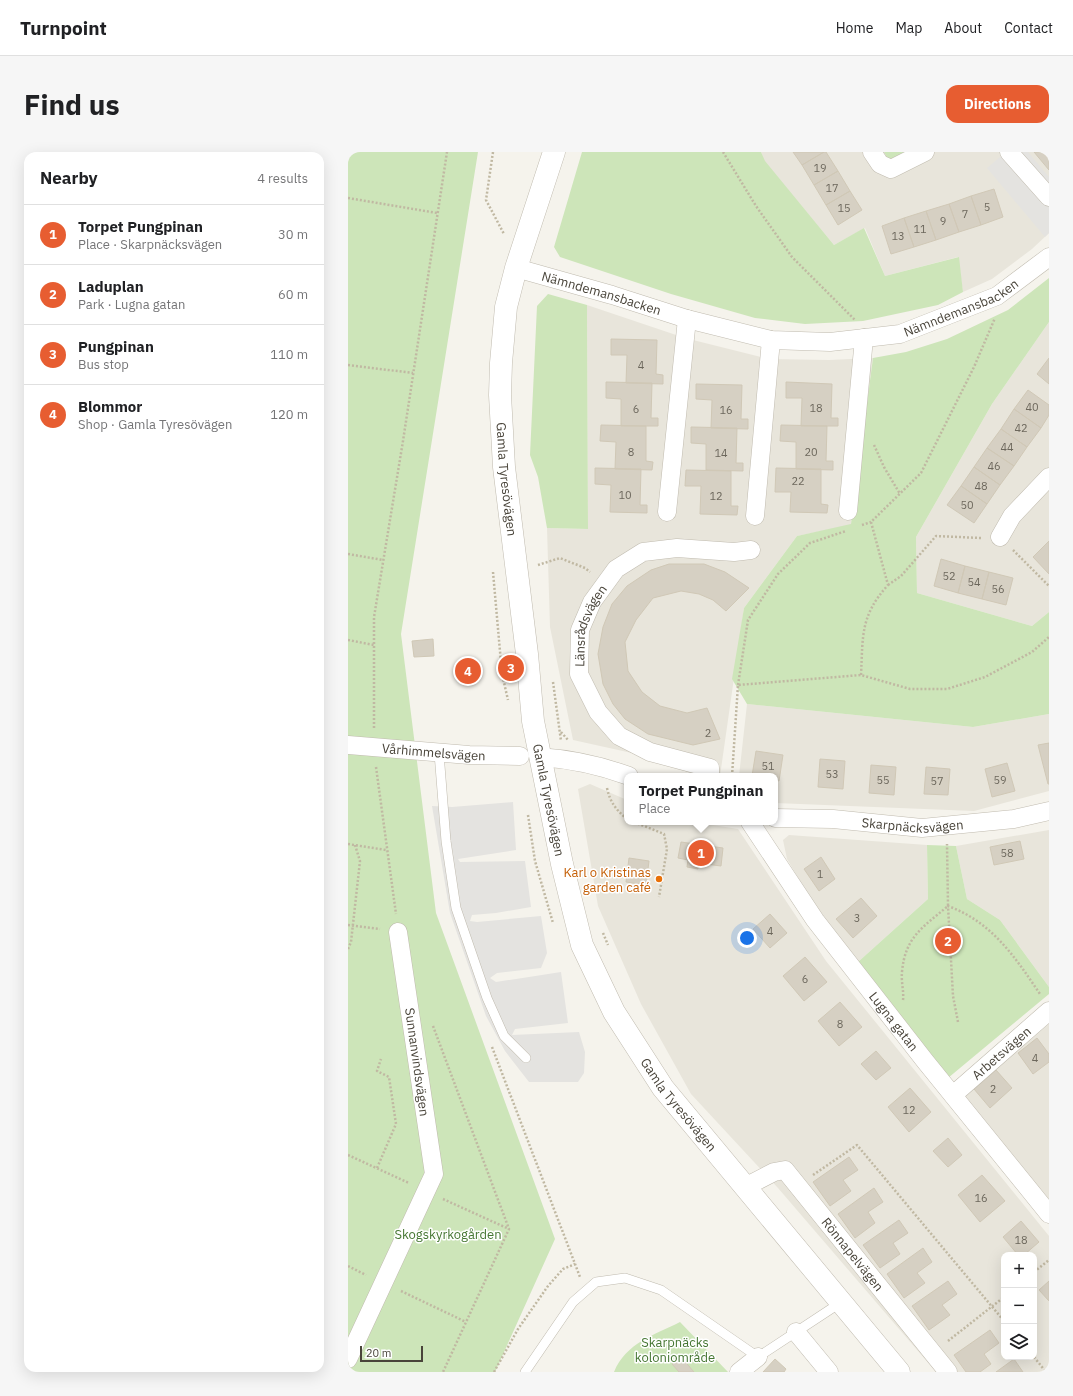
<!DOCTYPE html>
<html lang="en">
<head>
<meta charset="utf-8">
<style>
	:root { --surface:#fff; --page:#f6f6f6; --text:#202124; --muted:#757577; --line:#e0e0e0; --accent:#e75d31 }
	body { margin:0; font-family:"IBM Plex Sans",sans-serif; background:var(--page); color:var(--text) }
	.controls { position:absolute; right:12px; bottom:12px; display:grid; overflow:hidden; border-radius:8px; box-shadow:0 4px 16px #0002 }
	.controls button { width:36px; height:36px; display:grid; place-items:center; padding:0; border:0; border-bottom:1px solid var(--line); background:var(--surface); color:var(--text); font:20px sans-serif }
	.scale { position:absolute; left:12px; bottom:10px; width:63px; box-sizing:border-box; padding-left:4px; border:2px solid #49443a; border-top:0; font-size:11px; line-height:14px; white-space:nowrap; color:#49443a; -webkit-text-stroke:3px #fff; paint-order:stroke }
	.you { position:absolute; left:399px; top:786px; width:14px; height:14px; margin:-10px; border:3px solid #fff; border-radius:50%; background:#1a73e8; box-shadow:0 0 0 6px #1a73e833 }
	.badge { display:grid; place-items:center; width:26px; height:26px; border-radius:50%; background:var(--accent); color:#fff; font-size:13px; font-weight:700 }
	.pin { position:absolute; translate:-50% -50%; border:2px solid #fff; box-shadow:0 1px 4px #0006 }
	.popup { position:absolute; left:276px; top:621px; width:154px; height:52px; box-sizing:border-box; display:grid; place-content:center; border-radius:8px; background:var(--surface); filter:drop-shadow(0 1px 3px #0005); font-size:13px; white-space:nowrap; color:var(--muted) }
	.popup b { font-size:15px; color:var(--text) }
	.popup::after { content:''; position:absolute; left:50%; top:100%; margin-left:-8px; border:8px solid transparent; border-top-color:var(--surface) }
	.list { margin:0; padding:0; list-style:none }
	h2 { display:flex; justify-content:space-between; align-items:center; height:52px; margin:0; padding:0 16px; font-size:17px }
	h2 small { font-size:13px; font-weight:400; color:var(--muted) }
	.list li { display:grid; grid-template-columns:26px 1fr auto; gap:12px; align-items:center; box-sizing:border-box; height:60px; padding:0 16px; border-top:1px solid var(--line) }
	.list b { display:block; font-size:15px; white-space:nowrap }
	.list p { margin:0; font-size:13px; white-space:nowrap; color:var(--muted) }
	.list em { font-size:13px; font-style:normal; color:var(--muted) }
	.icon { flex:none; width:22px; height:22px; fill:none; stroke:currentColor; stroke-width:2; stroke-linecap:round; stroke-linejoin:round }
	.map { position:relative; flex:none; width:701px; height:1220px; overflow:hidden; border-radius:12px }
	header { display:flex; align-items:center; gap:24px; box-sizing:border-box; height:56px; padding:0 20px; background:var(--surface); border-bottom:1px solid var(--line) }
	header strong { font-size:19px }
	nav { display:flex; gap:22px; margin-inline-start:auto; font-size:14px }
	.intro { display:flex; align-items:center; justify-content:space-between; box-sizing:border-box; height:96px; padding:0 24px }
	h1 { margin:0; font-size:28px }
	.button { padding:10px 18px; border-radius:12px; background:var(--accent); color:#fff; font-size:14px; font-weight:700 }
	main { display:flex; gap:24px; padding:0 24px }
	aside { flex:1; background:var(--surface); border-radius:12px; box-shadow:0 4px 16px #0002 }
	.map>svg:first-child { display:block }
</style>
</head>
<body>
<header>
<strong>Turnpoint</strong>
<nav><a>Home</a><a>Map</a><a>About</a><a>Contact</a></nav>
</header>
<div class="intro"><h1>Find us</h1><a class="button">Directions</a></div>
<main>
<aside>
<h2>Nearby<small>4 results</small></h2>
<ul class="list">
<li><span class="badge">1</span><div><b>Torpet Pungpinan</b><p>Place · Skarpnäcksvägen</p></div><em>30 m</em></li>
<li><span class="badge">2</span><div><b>Laduplan</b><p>Park · Lugna gatan</p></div><em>60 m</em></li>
<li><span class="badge">3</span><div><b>Pungpinan</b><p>Bus stop</p></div><em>110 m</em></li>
<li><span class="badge">4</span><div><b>Blommor</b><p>Shop · Gamla Tyresövägen</p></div><em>120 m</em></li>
</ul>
</aside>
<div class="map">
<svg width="701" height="1220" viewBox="0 0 701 1220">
	<rect width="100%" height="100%" fill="#f5f3ec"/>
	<path fill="#e8e5db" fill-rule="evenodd" d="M413,0H701V81L684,97L644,127L615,140L610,105L537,124L517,76L486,93L416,9Z
		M239,153L337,186L421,207L481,208L525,206L503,373L449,384L396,456L372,624H348L311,607L225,588L202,475L199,376L240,377Z
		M701,170V460L684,474L569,441L568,385L644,252Z
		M399,552L625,575L701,562V639L626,659L427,651V624H391Z
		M242,632L279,648V670H346L390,677L478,809L701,1084V1220H588L430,1036L343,942L293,852L250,754L230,637ZM656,1103H686V1205H656Z
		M701,678V835L652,768L619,747L608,694Z
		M441,683L579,693L580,747L510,810L473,764L439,707L435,688Z
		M701,870V1047L613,944Z"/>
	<path fill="#cde5b9" d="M0,0H130L53,482L88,761L207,1087L147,1220H0Z
		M234,0H413L417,9L486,93L516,76L537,124L611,105L615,140L590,153L515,169L457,172L407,166L323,142L212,105L206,95Z
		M536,0H564L543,12Z
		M701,126V170L644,252L568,385L569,441L684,474L701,460V562L625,575L399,552L384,527L396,456L449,384L503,372L525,206L558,200L599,187L660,158Z
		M200,142L239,153L240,377L199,376L190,325L182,303L189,154Z
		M579,693L608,694L619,747L652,768L701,835V842L600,926L510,810L580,747Z
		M332,1170L380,1220H266C278,1191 306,1183 332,1170Z"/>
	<path fill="#e4e3e0" d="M658,0H680L701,25V81L697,85L639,16Z
		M165,650L168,698L110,707L112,710L177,709L183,755L148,761L124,763L122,769L129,770L193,764L199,801L193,816L149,821L142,826L148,830L213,820L220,871L167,877L164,883L231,880L237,900L236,921L230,930H181L157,899L138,864L102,761L84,654L104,655Z"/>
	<path fill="#d6d0c3" stroke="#d0c8b6" d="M445,0H476L454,13Z
		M476,0H478L490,19L466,33L454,13Z
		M686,0H701V18Z
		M490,19L502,39L478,53L466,33Z
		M646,37L655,65L633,73L623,44Z
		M502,39L514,58L490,73L478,53Z
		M623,44L633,73L611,80L601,52Z
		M601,52L611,80L588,88L578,59Z
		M578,59L588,88L566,95L556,66Z
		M556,66L566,95L543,102L534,74Z
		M263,187L309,188L308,222L315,223V232L278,231L279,203H263Z
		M701,206V232L689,222Z
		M258,230L304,231L303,266H310V274H273V247L258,246Z
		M438,230L484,232L483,266H490V274H453L454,246H438Z
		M348,232L394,233L393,267H400V277L363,276L364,248L348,247Z
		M680,238L701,253V263L693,276L666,257Z
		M666,257L693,276L679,295L653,277Z
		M253,273L298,274V309L305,310L304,318L267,317L268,290L252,289Z
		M433,273L479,274L478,309H485V318L448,317V290L432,289Z
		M343,275L389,276L388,311H395V319L358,318V292L343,291Z
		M653,277L679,295L666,314L639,296Z
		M639,296L666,314L652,333L626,315Z
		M626,315L652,333L639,352L613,334Z
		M247,316L293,317L292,353H299V361L262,360L263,333L247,332Z
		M428,316L473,317V352L480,353L479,361L442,360L443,340H427Z
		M338,318L383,319V354H390L389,363L352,362L353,334H337Z
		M613,334L639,352L626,371L599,353Z
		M701,389V422L685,405Z
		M593,407L617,414L610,441L586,434Z
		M321,412H356L377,420L401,436L378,459L365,448L351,442L333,439L305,446L288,468L277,490L280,519L294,540L312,554L339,561L359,556L372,587L345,593L300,582L277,567L265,552L255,532L250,502L255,475L264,452L279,434L303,418Z
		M617,414L641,420L634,447L610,441Z
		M641,420L665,426L658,453L634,447Z
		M85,487L86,504L66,505L64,489Z
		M701,591V632H700L690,593Z
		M408,599L435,603L431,629L427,628V624H404Z
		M472,607L497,609L495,637L470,635Z
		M659,611L667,639L644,645L637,617Z
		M523,613L548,615L546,643L521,641Z
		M578,615L602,617L600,643L576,642Z
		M672,689L676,707L646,713L642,695Z
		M333,690L375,696L373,714L350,711V717L339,715L340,708L330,706Z
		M473,705L487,727L471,739L456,717Z
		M281,706L301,709L298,733L278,730Z
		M513,746L529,764L505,786L488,767Z
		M422,762L439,781L422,796L405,777Z
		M457,805L479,830L456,849L435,824Z
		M492,850L514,875L491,894L470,869Z
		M689,886L701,902V910L685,922L670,901Z
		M528,899L543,916L528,928L513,912Z
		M648,918L664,936L642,956L626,937Z
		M562,936L583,960L561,980L540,955Z
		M600,986L614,1003L600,1015L585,999Z
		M501,1005L510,1018L495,1028L503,1039L482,1054L465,1030Z
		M634,1023L657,1049L632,1070L610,1043Z
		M526,1036L535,1050L520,1060L527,1071L507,1086L490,1062Z
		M551,1068L560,1081L545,1091L552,1102L532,1116L515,1093Z
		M673,1069L691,1090L676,1103H670L655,1085Z
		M575,1096L584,1110L569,1121L577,1131L556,1146L539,1122Z
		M600,1129L609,1142L594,1153L602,1163L581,1178L564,1154Z
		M701,1129V1149L691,1138Z
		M642,1178L651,1191L636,1202L643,1212L632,1220H618L606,1203Z
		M333,1205L346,1220H331L324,1212Z
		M427,1207L438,1217L436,1220H415Z
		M666,1207L675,1220H648Z"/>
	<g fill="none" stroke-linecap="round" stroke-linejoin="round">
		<defs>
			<path id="service" d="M91,601L98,689L108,756L139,846L156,884L178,906
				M177,1220L225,1150L248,1130L277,1126L313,1138L410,1205L492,1151"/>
			<g id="minor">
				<path d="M524,0L532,12L543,17L577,0"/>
				<path d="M661,0L701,45"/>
				<path id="s1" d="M168,116L264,143L339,167L423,188L482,190L552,182L649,144L701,105"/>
				<path d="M500,359L516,186"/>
				<path d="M319,360L339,167"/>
				<path d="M407,364L423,188"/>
				<path d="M652,385L664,364L701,325"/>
				<path id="s2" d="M0,593L121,603L172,604"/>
				<path d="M191,605C223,607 251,613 281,624"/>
				<path id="s3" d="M362,624V616L302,600L271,584L250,560L231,522L232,478L244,450L268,417L295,400L329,396L386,400L403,398"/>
				<path id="s4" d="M427,666L485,667L574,676L666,667L701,659"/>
				<path id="s5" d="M402,670L467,768L577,909L701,1062"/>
				<path id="s6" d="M605,943L701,859"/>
				<path id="s7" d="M397,1035L426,1020L437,1018L600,1220"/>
				<path d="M448,1180L481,1220"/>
				<path d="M0,1207L86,1022L50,780"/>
				<path d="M391,1220L410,1205"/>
			</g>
			<g id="tertiary">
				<path id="s8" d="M206,0L168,116L158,155L153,211L152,243L156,315L179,502L185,569L214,712L234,793L266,860L315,936L551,1220"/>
			</g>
		</defs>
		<use href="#service" stroke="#c0bbaf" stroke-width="10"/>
		<use href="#minor" stroke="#c0bbaf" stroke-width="19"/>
		<use href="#tertiary" stroke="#c0bbaf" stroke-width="23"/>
		<path stroke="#c0b8a2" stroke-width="2.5" stroke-dasharray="2 2" stroke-linecap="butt" d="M145,0L138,48L156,82
			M375,0L408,54L444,105L507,168
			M0,46L89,61
			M0,213L65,221
			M526,293L536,315L552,342
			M514,373L523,370
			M665,398L701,434
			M0,402L35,408
			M190,413L212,406L237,416L242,420
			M145,420L154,522L160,548
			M540,433L553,424L588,384L633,386
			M0,488L26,493
			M513,523C515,484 512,464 540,433L523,370L573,321L626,215L647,166
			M205,530L213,589
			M390,533L400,468L430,422L462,391L498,379
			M26,576V465L55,289L99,0
			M213,580L220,588
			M28,615L48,762
			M384,624L390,533L513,523L562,537H599L637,525L684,500L701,485
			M259,636C262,650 268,658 279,667
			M180,663L187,709L205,771
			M286,670L316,682L319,697L311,745
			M0,692L38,698
			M0,773L32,777
			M255,781L260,793
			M0,797L3,790L12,709L7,693
			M555,848C556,839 553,830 554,820C557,785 575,775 600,754L599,692
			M610,870L605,844L600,754C644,770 667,805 692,842
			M85,874L161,1077L95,1220
			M144,895L232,1125
			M0,1003L61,1031
			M29,1016L48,972L41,925L29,919L33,907
			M465,1023L509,993L656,1169
			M95,1047L161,1077
			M0,1114L18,1123
			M686,1120L701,1108
			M53,1139L118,1170
			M600,1189L656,1145
			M686,1205L698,1220
			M146,1220L170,1177L200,1134L215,1117L227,1112"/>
		<use href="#service" stroke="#fff" stroke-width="9"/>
		<use href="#minor" stroke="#fff" stroke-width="18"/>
		<use href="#tertiary" stroke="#fff" stroke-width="22"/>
	</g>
	<circle fill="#e8710a" stroke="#fff" stroke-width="1.5" cx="311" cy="727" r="4"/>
	<g text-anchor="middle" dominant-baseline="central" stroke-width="3" stroke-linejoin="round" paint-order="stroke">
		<g font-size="11" fill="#6c675c">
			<text x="472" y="16">19</text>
			<text x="484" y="36">17</text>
			<text x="639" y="55">5</text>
			<text x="496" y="56">15</text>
			<text x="617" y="62">7</text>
			<text x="595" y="69">9</text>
			<text x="572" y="77">11</text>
			<text x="550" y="84">13</text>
			<text x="293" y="213">4</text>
			<text x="684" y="255">40</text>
			<text x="468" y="256">18</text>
			<text x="288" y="257">6</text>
			<text x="378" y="258">16</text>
			<text x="673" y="276">42</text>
			<text x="659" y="295">44</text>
			<text x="283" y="300">8</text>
			<text x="463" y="300">20</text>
			<text x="373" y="301">14</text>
			<text x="646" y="314">46</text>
			<text x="450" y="329">22</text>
			<text x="633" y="334">48</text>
			<text x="277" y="343">10</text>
			<text x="368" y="344">12</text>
			<text x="619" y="353">50</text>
			<text x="601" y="424">52</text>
			<text x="626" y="430">54</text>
			<text x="650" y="437">56</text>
			<text x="360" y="581">2</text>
			<text x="420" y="614">51</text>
			<text x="484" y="622">53</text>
			<text x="535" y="628">55</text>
			<text x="652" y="628">59</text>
			<text x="589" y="629">57</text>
			<text x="659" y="701">58</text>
			<text x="472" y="722">1</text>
			<text x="509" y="766">3</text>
			<text x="422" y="779">4</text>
			<text x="457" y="827">6</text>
			<text x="492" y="872">8</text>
			<text x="687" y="906">4</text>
			<text x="645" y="937">2</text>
			<text x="561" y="958">12</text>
			<text x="633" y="1046">16</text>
			<text x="673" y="1088">18</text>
		</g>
		<g font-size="13" fill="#49443a" stroke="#fff">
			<text stroke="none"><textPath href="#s1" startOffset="89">Nämndemansbacken</textPath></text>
			<text stroke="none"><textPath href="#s1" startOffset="461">Nämndemansbacken</textPath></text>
			<text stroke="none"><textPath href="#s8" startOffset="335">Gamla Tyresövägen</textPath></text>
			<text stroke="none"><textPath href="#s3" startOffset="230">Länsrådsvägen</textPath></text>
			<text stroke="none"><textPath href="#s2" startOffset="86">Vårhimmelsvägen</textPath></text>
			<text stroke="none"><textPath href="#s8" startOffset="659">Gamla Tyresövägen</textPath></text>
			<text stroke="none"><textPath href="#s4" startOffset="138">Skarpnäcksvägen</textPath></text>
			<text stroke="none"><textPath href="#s5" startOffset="246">Lugna gatan</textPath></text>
			<text stroke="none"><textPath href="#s6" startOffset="64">Arbetsvägen</textPath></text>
			<text transform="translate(69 910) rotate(82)">Sunnanvindsvägen</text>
			<text stroke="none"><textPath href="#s8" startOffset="995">Gamla Tyresövägen</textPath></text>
			<text stroke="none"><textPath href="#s7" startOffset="152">Rönnapelvägen</textPath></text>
		</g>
		<g font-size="13" fill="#c56008" stroke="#fff" text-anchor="end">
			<text x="303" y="720">Karl o Kristinas<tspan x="303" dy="15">garden café</tspan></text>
		</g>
		<g font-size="13" fill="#457632" stroke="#fff">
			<text x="100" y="1082">Skogskyrkogården</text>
			<text x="327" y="1190">Skarpnäcks<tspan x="327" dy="15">koloniområde</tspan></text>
		</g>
	</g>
</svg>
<div class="controls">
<button>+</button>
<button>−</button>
<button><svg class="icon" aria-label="layers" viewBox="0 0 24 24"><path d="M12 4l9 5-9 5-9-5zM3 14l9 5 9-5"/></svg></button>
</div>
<div class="scale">20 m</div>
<div class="you"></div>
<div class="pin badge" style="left:353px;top:701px">1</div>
<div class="popup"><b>Torpet Pungpinan</b>Place</div>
<div class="pin badge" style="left:600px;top:789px">2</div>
<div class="pin badge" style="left:163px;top:516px">3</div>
<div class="pin badge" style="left:120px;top:519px">4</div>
</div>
</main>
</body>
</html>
